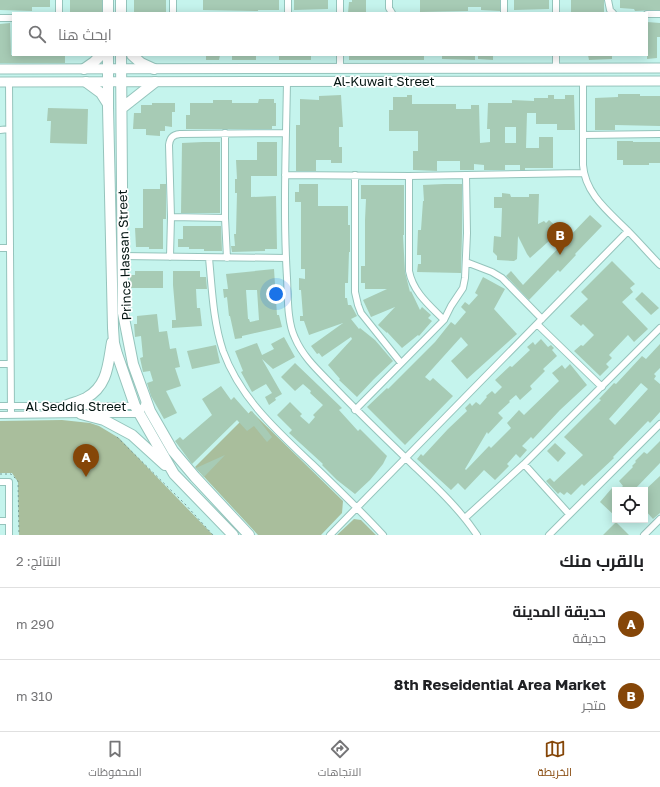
<!DOCTYPE html>
<html lang="ar">
<head>
<meta charset="utf-8">
<style>
	:root { --surface:#fff; --page:#f2f2f2; --text:#202124; --muted:#757577; --line:#e0e0e0; --accent:#854608 }
	body { margin:0; font-family:"Golos Text",Cairo,sans-serif; background:var(--page); color:var(--text); direction:rtl }
	.controls { position:absolute; right:12px; bottom:12px; display:grid; overflow:hidden; border-radius:0px; box-shadow:0 2px 10px #0003 }
	.controls button { width:36px; height:36px; display:grid; place-items:center; padding:0; border:0; border-bottom:1px solid var(--line); background:var(--surface); color:var(--text); font:20px sans-serif }
	.you { position:absolute; left:276px; top:294px; width:14px; height:14px; margin:-10px; border:3px solid #fff; border-radius:50%; background:#1a73e8; box-shadow:0 0 0 6px #1a73e833 }
	.badge { display:grid; place-items:center; width:26px; height:26px; border-radius:50%; background:var(--accent); color:#fff; font-size:13px; font-weight:700 }
	.pin { position:absolute; translate:-50% -33px; filter:drop-shadow(0 1px 2px #0008) }
	.pin::after { content:''; position:absolute; top:21px; width:14px; height:12px; background:inherit; clip-path:polygon(0 0,100% 0,50% 100%) }
	.list { margin:0; padding:0; list-style:none }
	h2 { display:flex; justify-content:space-between; align-items:center; height:52px; margin:0; padding:0 16px; font-size:17px }
	h2 small { font-size:13px; font-weight:400; color:var(--muted) }
	.list li { display:grid; grid-template-columns:26px 1fr auto; gap:12px; align-items:center; box-sizing:border-box; height:72px; padding:0 16px; border-top:1px solid var(--line) }
	.list b { display:block; font-size:15px; white-space:nowrap }
	.list p { margin:0; font-size:13px; white-space:nowrap; color:var(--muted) }
	.list em { font-size:13px; font-style:normal; color:var(--muted) }
	.icon { flex:none; width:22px; height:22px; fill:none; stroke:currentColor; stroke-width:2; stroke-linecap:round; stroke-linejoin:round }
	.map { position:relative; flex:none; width:660px; height:535px; overflow:hidden; direction:ltr }
	.search { position:absolute; background:var(--surface); box-shadow:0 2px 10px #0003; left:12px; right:12px; top:12px; height:44px; display:flex; align-items:center; gap:10px; box-sizing:border-box; padding:0 14px; border-radius:0px; color:var(--muted); font-size:15px }
	.sheet { height:196px; background:var(--surface) }
	nav { display:flex; justify-content:space-around; align-items:center; box-sizing:border-box; height:56px; border-top:1px solid var(--line); background:var(--surface); font-size:11px; color:var(--muted) }
	nav a { display:grid; justify-items:center; gap:2px }
	nav .on { color:var(--accent) }
	.map>svg:first-child { display:block }
</style>
</head>
<body>
<div class="map">
<svg width="660" height="535" viewBox="0 0 660 535">
	<rect width="100%" height="100%" fill="#c5f4ed"/>
	<path fill="#a9be9c" d="M251,411L343,501L342,513L321,535H258L195,467Z
		M62,420L90,423L99,426L119,438L213,535H19L18,482L12,473H0V421Z
		M354,519L361,520L376,535H337Z"/>
	<path fill="#a7cbb5" fill-rule="evenodd" d="M0,0H50V7H32V11L0,10Z
		M70,0H102V13H70Z
		M134,0H166V13H134Z
		M203,0H279V10H258V11L203,10Z
		M294,0H328V9L294,10Z
		M352,0H366V13H348L349,2H352Z
		M420,0H500V11L481,10V7H468V11L420,12Z
		M514,0H549V9L514,10Z
		M571,0H604V13L571,12Z
		M620,0H660V10L635,11L634,9L620,8Z
		M647,22L660,23V37H657V58L647,59Z
		M10,23L11,55H65V63H0V24Z
		M206,55H220L219,60H206Z
		M232,55H256V60H232Z
		M279,55H311V60H279Z
		M349,55H424V60H349Z
		M442,55H475V60L442,59Z
		M478,55H493V60L478,59Z
		M588,55H612V59L589,60Z
		M618,94H640V96H660V126L615,125V130H595V98L618,97Z
		M341,95L343,127H339V147H342V163H331V160H316V171H296V125H300V99L319,100V96Z
		M407,95H412V104H456V109H471V105H479L480,143L490,142V129H487L488,103H512V100L534,101V98H548V95H554V99H565V95H574L575,130H557V124H536V113H527L526,148H539V137H553V168H525V170H520V165H505V170H484V165L474,164V170H460V161H437V171L413,170V151H418V131H389V110H393V97H407ZM505,127H516V143H505Z
		M259,99H274V103H276V126H272V129H186V115H190V103H213V100H232V103H258Z
		M152,103H175V112H172V127L165,126V131H160V136L146,135V129H133L134,113H141V105H152Z
		M48,108L88,109L87,144L50,143L51,121H47Z
		M617,141H633V142H660V163H649V165H623V160H617Z
		M203,142H220V213H181L182,143Z
		M257,142H277V176H251V197L276,196L277,249H265V251L232,252L231,246H235L234,234H236L237,193H235V179H237L236,160H257Z
		M160,184H166V219H163V249H149V247H136L135,228H143V189H160Z
		M299,184H318V206H348V225H350V252H349L348,283H345V298H347L348,305H351L357,316L351,319L359,329L360,328L375,340L393,361L374,379L357,397L339,380L340,379L328,365L352,339L351,337L322,357L319,353L317,354L311,346L343,323L309,335L304,321H300V316H303L301,290H299V278L305,279V269H301V202H295V192H299Z
		M444,184H462V233L461,273L417,272L418,264H421V255H417L418,230H421L423,201H424L423,185Z
		M361,185H404V235H403L405,272L410,292L411,291L420,310L422,307L431,315L428,318L432,321L419,336L418,335L402,348L387,332V333L378,325L395,307L371,317L363,300L387,289H365V283H361V266H365V220L366,199H361Z
		M502,193L510,194L511,197H529V194H539L538,224L544,221L546,223L549,220L558,228V233L530,258L527,254L518,236L517,259L514,261L497,260V256L493,252L494,236L501,237L502,208H494V197H502Z
		M590,215L602,226L575,254L576,255L560,272L558,270L529,300L506,276L511,271L523,285Z
		M183,226H221L222,251H204V249H189V247H178V239H183Z
		M612,261L635,284L630,288L633,292L622,302L648,329L634,342L628,335L609,355L612,358L606,364L609,367L600,376L574,351L581,345L583,346L594,335L583,324L581,326L570,316L588,299L581,292Z
		M274,269L277,315H279L282,327L242,336V338L235,339L230,316H229L227,297L224,298L223,289H228L226,274ZM246,290H257L259,320L250,322L249,319H248Z
		M135,271H163V288H130V275H135Z
		M173,271H200V277H206L207,289H196L197,308H200L202,326L172,328V320H176L173,285Z
		M483,277L505,289L494,309L517,334L467,379L451,361L468,345L461,337L425,377L430,381L433,378L453,396L405,445L367,407L387,388L388,389L435,342L451,322L455,325L466,312L461,307L465,302L469,305L478,295L475,293Z
		M642,292L659,308L651,315L635,299Z
		M157,314L159,332L167,331L170,349L176,348L180,367L175,368L181,386L166,391L177,413L164,419L151,396L147,383L153,381L150,371L143,372L140,358L143,357L141,336L135,337L134,324H137V316Z
		M284,337L295,357L273,369L262,359L282,394L275,398L276,400L269,405L265,397L272,393L266,384L252,392L241,372L243,371L235,351L257,343L262,355L274,349L271,344Z
		M541,339L548,347L551,345L554,348L552,350L557,356L543,369L545,371L530,386L532,389L520,400L516,395L509,401L510,402L498,413L503,418L488,434L487,432L465,469L466,470L489,446L491,448L511,428L507,423L519,410L524,415L559,381L552,373L562,365L565,369L570,364L587,385L560,410L533,439L531,437L522,446L527,450L520,458L516,454L507,464L509,466L495,480L484,470L465,490L458,483L451,490L417,459L421,454L423,456L448,429L467,411L465,408L470,403L472,406L476,402L480,405L487,397L486,396L492,391L495,394L502,387L495,380L510,366L512,367L530,350L527,347L533,342L535,345Z
		M660,344V368L654,374L656,376L654,379L660,384V412L650,423L648,421L613,457L614,458L584,486L582,484L571,495L567,492L564,495L560,492L558,494L546,481L550,478L554,482L583,455L564,437L601,400L599,399L614,383L616,384L642,356L646,359ZM641,383L648,389L615,425L609,419Z
		M216,345L220,363L192,369L187,351Z
		M295,363L342,408L339,410L358,431L360,429L387,456L383,464L370,480L355,494L337,480L322,465L323,464L289,433L292,430L277,415L290,402L302,414L300,416L309,424L315,417L313,415L323,405L310,393L311,391L303,384L295,391L281,377Z
		M221,386L231,400L234,397L249,414L252,411L272,437L267,442L254,426L247,431L237,420L192,464L175,441L180,437L183,440L212,415L202,399Z
		M660,441V463L634,490H619L623,486L619,481L633,467L632,466L636,462L635,461L644,452L647,454Z
		M555,443L566,453L558,462L547,451Z
		M225,455L204,477L196,468Z
		M660,476V513L653,519L645,510V490Z
		M612,488L615,491V516L600,502Z
		M616,522L629,535H603Z"/>
	<g fill="none" stroke-linecap="round" stroke-linejoin="round">
		<defs>
			<path id="street" d="M173,0V13
				M288,0V13
				M340,0V13
				M389,0V8L392,13
				M504,0V13
				M608,0L610,10L613,13
				M59,13V0
				M556,13V0
				M647,14H660
				M0,18H13
				M340,55V69
				M556,68V55
				M287,81C286,147 283,213 287,278C288,296 287,322 295,338C304,359 321,373 336,389C361,415 386,439 412,464C435,486 459,508 477,535
				M583,81V165C585,194 609,212 628,231C639,242 649,254 660,265
				M9,82L11,414
				M0,130L9,129
				M583,135L660,134
				M285,175L409,176L584,173
				M355,175V292L358,305L361,313L401,363
				M409,176V271C413,292 429,305 444,320
				M171,217L225,218V133
				M225,218L227,258
				M0,248H10
				M122,256L286,258
				M170,257L171,217L169,145C170,138 172,135 180,134L286,133
				M209,258C212,289 213,321 223,351C240,398 277,431 312,464C336,487 360,510 383,535
				M466,262L492,272L502,278L542,319
				M537,324L602,387
				M0,364H10
				M0,406H135L138,407
				M355,410L444,320L451,306L463,288L465,278L467,233L466,175
				M94,414H140L146,400
				M0,415L84,414
				M0,482H9V535
				M569,514L524,464L660,328
				M465,518L524,464
				M0,521H9
				M330,535L628,231
				M549,535L660,424
				M644,535L660,519"/>
			<path id="secondary" d="M0,69L660,68
				M0,82L660,81"/>
			<path id="primary" d="M121,0V13
				M108,13V0
				M108,55V107L113,328L114,343L117,354L135,406L174,474L233,535
				M121,55L123,313L133,364L150,411L173,451L195,477L249,535
				M132,55L141,63L154,69
				M84,69L94,62L101,55
				M86,82L101,93L108,104
				M122,108L155,82
				M65,406C72,403 80,401 86,398C108,386 108,364 112,342
				M81,414L104,420L132,435L165,465"/>
		</defs>
		<use href="#street" stroke="#95c4bc" stroke-width="8"/>
		<use href="#secondary" stroke="#95c4bc" stroke-width="11"/>
		<use href="#primary" stroke="#95c4bc" stroke-width="12"/>
		<path stroke="#779a94" stroke-width="1" stroke-dasharray="2 3" stroke-linecap="butt" d="M117,437L185,504L213,535
			M0,474H11L18,481L19,535"/>
		<use href="#street" stroke="#fff" stroke-width="6"/>
		<use href="#secondary" stroke="#fff" stroke-width="9"/>
		<use href="#primary" stroke="#fff" stroke-width="10"/>
	</g>
	<g text-anchor="middle" dominant-baseline="central" stroke-width="3.5" stroke-linejoin="round" paint-order="stroke">
		<g font-size="13" fill="#041512" stroke="#fff">
			<text x="384" y="81">Al-Kuwait Street</text>
			<text transform="translate(124 255) rotate(-92)">Prince Hassan Street</text>
			<text x="76" y="406">Al Seddiq Street</text>
		</g>
	</g>
</svg>
<div class="controls">
<button><svg class="icon" aria-label="locate" viewBox="0 0 24 24"><circle cx="12" cy="12" r="6"/><path d="M12 2v4M12 18v4M2 12h4M18 12h4"/></svg></button>
</div>
<div class="you"></div>
<div class="pin badge" style="left:86px;top:477px">A</div>
<div class="pin badge" style="left:560px;top:255px">B</div>
<div class="search"><svg class="icon" aria-label="search" viewBox="0 0 24 24"><circle cx="10" cy="10" r="6"/><path d="M15 15l6 6"/></svg>ابحث هنا</div>
</div>
<section class="sheet">
<h2>بالقرب منك<small>النتائج: 2</small></h2>
<ul class="list">
<li><span class="badge">A</span><div><b>حديقة المدينة</b><p>حديقة</p></div><em>290 m</em></li>
<li><span class="badge">B</span><div><b>8th Reseidential Area Market</b><p>متجر</p></div><em>310 m</em></li>
</ul>
</section>
<nav>
<a class="on"><svg class="icon" aria-label="map" viewBox="0 0 24 24"><path d="M3 6l6-2 6 2 6-2v14l-6 2-6-2-6 2zM9 4v14M15 6v14"/></svg>الخريطة</a>
<a><svg class="icon" aria-label="directions" viewBox="0 0 24 24"><path d="M12 3l9 9-9 9-9-9zM9 14v-3h6M13 9l2 2-2 2"/></svg>الاتجاهات</a>
<a><svg class="icon" aria-label="saved" viewBox="0 0 24 24"><path d="M7 4h10v16l-5-4-5 4z"/></svg>المحفوظات</a>
</nav>
</body>
</html>
